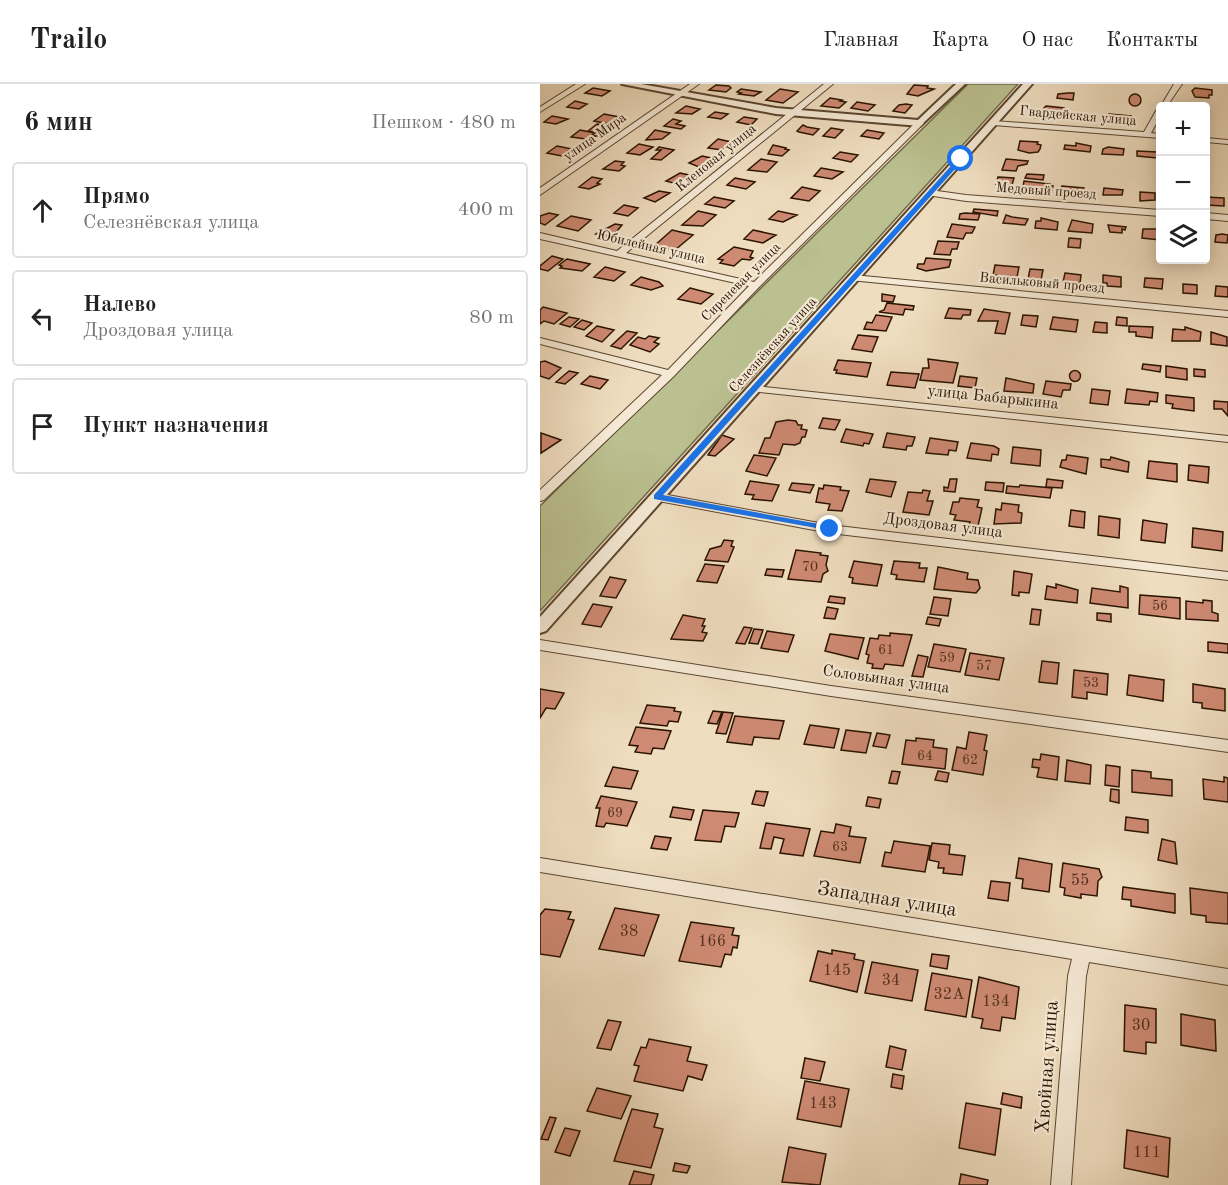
<!DOCTYPE html>
<html lang="ru">
<head>
<meta charset="utf-8">
<style>
	:root { --surface:#fff; --page:#f6f6f6; --text:#222; --muted:#767676; --line:#e0e0e0 }
	body { margin:0; font-family:"Old Standard TT",serif; background:var(--page); color:var(--text) }
	.controls { position:absolute; right:18px; top:18px; display:grid; overflow:hidden; border-radius:6px; box-shadow:0 3px 15px #0003 }
	.controls button { width:54px; height:54px; display:grid; place-items:center; padding:0; border:0; border-bottom:2px solid var(--line); background:var(--surface); color:var(--text); font:30px sans-serif }
	.stop { position:absolute; width:18px; height:18px; margin:-14px; border:4px solid #1a73e8; border-radius:50%; background:#fff }
	.stop.end { background:#1a73e8; border-color:#fff; box-shadow:0 2px 6px #0008 }
	.list { margin:0; padding:0; list-style:none }
	h2 { display:flex; justify-content:space-between; align-items:center; height:78px; margin:0; padding:0 24px; font-size:26px }
	h2 small { font-size:20px; font-weight:400; color:var(--muted) }
	.list li { display:grid; grid-template-columns:39px 1fr auto; gap:18px; align-items:center; box-sizing:border-box; height:96px; margin:0 12px 12px; padding:0 12px; border:2px solid var(--line); border-radius:6px }
	.list b { display:block; font-size:22px; white-space:nowrap }
	.list p { margin:0; font-size:20px; white-space:nowrap; color:var(--muted) }
	.list em { font-size:20px; font-style:normal; color:var(--muted) }
	.icon { flex:none; width:33px; height:33px; fill:none; stroke:currentColor; stroke-width:2; stroke-linecap:round; stroke-linejoin:round }
	.map { position:relative; flex:none; width:688px; height:1101px; overflow:hidden }
	header { display:flex; align-items:center; gap:36px; box-sizing:border-box; height:84px; padding:0 30px; background:var(--surface); border-bottom:2px solid var(--line) }
	header strong { font-size:28px }
	nav { display:flex; gap:33px; margin-inline-start:auto; font-size:21px }
	main { display:flex }
	aside { flex:1; background:var(--surface) }
	.map>svg:first-child { display:block }
</style>
</head>
<body>
<header>
<strong>Trailo</strong>
<nav><a>Главная</a><a>Карта</a><a>О нас</a><a>Контакты</a></nav>
</header>
<main>
<aside>
<h2>6 мин<small>Пешком · 480 m</small></h2>
<ul class="list">
<li><svg class="icon" aria-label="ahead" viewBox="0 0 24 24"><path d="M12 20V5M6 11l6-6 6 6"/></svg><div><b>Прямо</b><p>Селезнёвская улица</p></div><em>400 m</em></li>
<li><svg class="icon" aria-label="left" viewBox="0 0 24 24"><path d="M17 20v-9H6M10 6l-5 5 5 5"/></svg><div><b>Налево</b><p>Дроздовая улица</p></div><em>80 m</em></li>
<li><svg class="icon" aria-label="arrive" viewBox="0 0 24 24"><path d="M6 21V4h12l-3 4 3 4H6"/></svg><div><b>Пункт назначения</b></div></li>
</ul>
</aside>
<div class="map">
<svg width="688" height="1101" viewBox="0 0 688 1101">
	<rect width="100%" height="100%" fill="#efddbf"/>
	<filter id="stains"><feTurbulence type="fractalNoise" baseFrequency=".00333" numOctaves="4"/><feColorMatrix values="0 0 0 0 .2 0 0 0 0 .09 0 0 0 0 .02 0 0 0 .5 -.17"/></filter>
	<radialGradient id="worn" r=".72"><stop offset=".6" stop-color="#630" stop-opacity="0"/><stop offset="1" stop-color="#630" stop-opacity=".3"/></radialGradient>
	<path fill="#bbc090" stroke="#726a48" stroke-width="1.5" d="M428,0H478L0,527V422Z"/>
	<path fill="#ce8a73" stroke="#2a1300" stroke-width="1.5" d="M176,1L189,2L191,4L186,8L169,6Z
		M374,1L388,2L387,4L394,5L378,12L367,10Z
		M53,4L70,7L62,12L45,9Z
		M655,4L672,6V11H669V14L655,13L652,7Z
		M201,5L221,8L214,12L199,10L201,9L197,8Z
		M240,5L258,8L243,19L226,16Z
		M528,9H534L533,16L517,14L518,10Z
		M589 16a6 6 0 1 1 12 0a6 6 0 1 1-12 0Z
		M290,14L302,16L300,17L306,18L299,24L281,22Z
		M35,17L47,20L39,25L27,23Z
		M317,18L335,21L328,27L311,24Z
		M366,20L372,21L365,29L353,27L359,21Z
		M146,22L160,25L152,30L136,29Z
		M506,22L525,24L527,26L523,31L507,30L508,27L502,26Z
		M175,28L188,30L181,35L168,33Z
		M493,28L510,30L509,35L491,33Z
		M64,30L79,33L76,35L80,36L69,40L54,37Z
		M569,30L591,32V37L569,36Z
		M12,32L28,35L16,40L4,38Z
		M204,33L217,35L211,41L197,38Z
		M133,35L141,37L136,40L145,42L141,45L124,42Z
		M57,40L73,43L63,50L48,47Z
		M263,41L267,43L279,45L273,51L259,48L257,47Z
		M291,44L303,46L295,54L283,52Z
		M40,46L55,49L52,51L56,52L46,55L31,53Z
		M115,46L130,49L122,55L106,56Z
		M327,46L344,49L339,55L321,52Z
		M178,55L191,58L182,66L168,64Z
		M480,57L498,58L497,60L501,61L500,65L498,68L489,69L478,66Z
		M536,59L551,62L550,68L524,65L525,61L536,62Z
		M99,60L113,63L100,71L87,69Z
		M233,61L246,64L245,65L249,66L242,72L228,70Z
		M17,62L32,65L28,67L33,68L22,72L7,69Z
		M119,63L134,66L121,76L111,75L121,66H116Z
		M568,63L584,65L583,71L562,70L563,65Z
		M597,67L617,68V74L597,72Z
		M300,68L318,71L311,78L293,74Z
		M162,72L171,74L159,83L149,79Z
		M221,75L237,78L227,88L208,86Z
		M466,75L488,77L487,80L478,82L476,87L462,86Z
		M75,77L84,78L81,81L85,82L79,87L63,85Z
		M281,84L303,88L292,95L274,92Z
		M140,89L149,91L137,100L126,97Z
		M487,90L504,91L503,96L485,94Z
		M52,93L62,95L57,99L60,100L49,105L39,103Z
		M458,93L474,94L472,101L456,100Z
		M195,94L215,98L206,105L187,101Z
		M484,97L510,100L509,102H513L512,106H492V104L483,103Z
		M522,102L544,104L543,110L520,108Z
		M262,103L280,107L269,117L251,114Z
		M564,104L583,106L582,111H563Z
		M119,107L130,109L115,118L104,114Z
		M600,108L615,109V116L600,117Z
		M174,113L194,117L185,124L165,120Z
		M666,113L684,114V122L666,121Z
		M84,121L98,124L88,132L74,129Z
		M434,125L458,127L457,132L433,128Z
		M158,127L176,131L163,142L142,141Z
		M238,127L257,131L243,138L229,135Z
		M9,129L18,131L5,141L0,139V132Z
		M425,129L440,130L438,136L419,135L420,130Z
		M466,131L472,133L488,135L485,141L463,139Z
		M31,132L51,136L38,147L17,142Z
		M501,134L518,138L517,146L495,144L496,137H501Z
		M532,136L553,140L552,149L528,147Z
		M75,140L82,141L72,153L56,150Z
		M412,140L435,143L432,149H426L423,155L407,153Z
		M568,141L586,143L585,146L582,145V149L570,148Z
		M603,145H620V156L602,154Z
		M132,146L153,151L135,166L114,162Z
		M213,146L236,151L223,159L204,155Z
		M682,150L688,151L687,159L675,158L676,151Z
		M529,154L541,155L540,164L528,163Z
		M398,157L419,158L417,165H412L410,171L394,170Z
		M194,163L213,167L210,173L213,174L210,176L202,175L194,182L180,179L183,176L178,175Z
		M12,172L23,175L8,187L0,185V182Z
		M386,174L411,176L409,183L386,187L377,184L378,180H384Z
		M27,175L50,180L42,187L20,184L22,182L19,181Z
		M455,181L479,183L477,193L453,191Z
		M65,183L85,188L74,197L54,193Z
		M490,185L503,186L501,196L488,195Z
		M525,189L541,191L540,199L523,198Z
		M563,191L581,193V203L567,202V199H563Z
		M101,193L119,198L123,202L111,206L91,201Z
		M605,194L623,195L622,205L604,203Z
		M643,200L657,201V210L643,209Z
		M676,202L688,203V213L675,212Z
		M150,204L173,210L161,220L138,215Z
		M342,210L355,212L353,218L342,217Z
		M347,219L374,222L373,226L365,225L363,231L339,228L344,226Z
		M3,223L27,229L14,240L4,237L0,240V226Z
		M409,224L431,226L430,231H423L421,235L405,234Z
		M444,225L470,229L465,250L455,249L458,237H438Z
		M336,231L352,233L346,247L324,245L327,238L332,239Z
		M483,231L498,232L496,243L481,241Z
		M29,233L39,235L30,243L20,240Z
		M513,233L538,236L536,248L510,245Z
		M577,233L587,234V242L576,241Z
		M42,236L52,239L44,246L34,243Z
		M555,238L567,239V249L553,248Z
		M57,242L74,246L62,258L46,252Z
		M589,242L613,243L612,254L596,252V248H589Z
		M645,243L661,248L660,257H632L633,245L645,246Z
		M87,247L97,249L81,265L71,262Z
		M671,248L687,253V262L671,260Z
		M318,251L338,253L332,268L312,265Z
		M109,252L119,254L114,258L119,260L110,268L90,261L98,253L105,255Z
		M388,275L418,279L413,299L380,296L383,284H389Z
		M298,276L331,279L327,293L296,289L297,286H294Z
		M5,277L21,284L9,295L0,292V278Z
		M603,280L621,282L620,288L602,285Z
		M626,282L647,285V296L626,293Z
		M654,285L665,286V293L654,292Z
		M529.5 292a5.5 5.5 0 1 1 11 0a5.5 5.5 0 1 1-11 0Z
		M29,287L38,289L25,300L16,298Z
		M351,288L379,290L375,304L347,301Z
		M50,292L68,296L60,305L41,300Z
		M420,292L437,294L435,304L418,302Z
		M466,294L494,300L493,309L464,307Z
		M506,297L531,300L530,306H523L521,313L503,310Z
		M552,305L570,307L568,321L550,319Z
		M587,305L618,309L617,318L610,317L609,321L585,319Z
		M626,311L654,314V327L632,324L633,320L626,319Z
		M674,317L688,318V332L682,325H674Z
		M283,334L300,336L295,346L279,344Z
		M248,336L256,337L258,341H262L261,345L267,346L265,353H262L260,359L255,361L243,360L239,371L219,369L225,354H230L236,338Z
		M306,345L333,350L329,360L324,359L323,362L301,358Z
		M1,349L21,356L1,369Z
		M347,349L375,353L372,362H367L366,366L343,363Z
		M182,351L194,355L175,372L168,371Z
		M390,354L418,358L416,367L409,366L408,371L386,369Z
		M431,359L454,362L459,365L458,371L452,370L451,377L427,374Z
		M473,363L501,366L500,382L471,379Z
		M214,371L236,374L227,392L206,387Z
		M527,371L548,374L546,390L520,383L522,376H526Z
		M571,373L589,378L588,388L561,383V375L570,376Z
		M609,377L637,380V398L607,394Z
		M649,381L669,383L668,399L648,396Z
		M330,395L356,398L351,413L326,408Z
		M410,395H417L415,408L404,407V403L408,404Z
		M507,395L523,397L522,404L506,403Z
		M210,397L239,401L232,417L212,415L214,411L205,410Z
		M446,398L464,399L463,408L445,406Z
		M252,399L274,401L270,409L249,406Z
		M284,401L301,403L300,406L309,407L302,427L288,426L290,420L276,418L279,404L283,405Z
		M480,401L512,404L510,414L466,409L467,402L479,403Z
		M383,406L390,407L387,417H393L389,431L363,428L368,408L382,409Z
		M420,414L439,416L437,423L442,424L438,442L429,441L430,438L414,436L416,431L410,430L413,418H419Z
		M462,419L479,421L478,428L482,429L481,439L454,440L456,425L461,426Z
		M531,426L545,428L544,444L529,442Z
		M559,432L580,435L579,454L558,451Z
		M603,436L627,440L625,459L601,456Z
		M653,444L683,448L682,467L652,463Z
		M184,456L193,457L191,462L194,463L188,478L165,476L170,465L181,462Z
		M256,466L281,469L280,471L288,472L286,481L288,487L283,490L281,498L248,495Z
		M314,477L342,481L337,502L312,499L313,494L309,493Z
		M354,477L380,479L379,484H387L384,498L356,495L357,491L351,490Z
		M165,480L184,482L177,499L157,497Z
		M398,483L428,489L427,495L438,496L440,504L436,509L394,505Z
		M227,485L244,486L242,493L225,491Z
		M474,487L492,490L489,509L479,508V512L472,511Z
		M70,493L86,496L76,514L60,512Z
		M516,500L538,506L537,519L505,515L507,502L516,504Z
		M580,502L588,504V524L550,519L552,504L580,508Z
		M600,511L640,514V535L599,530Z
		M290,512L305,514L304,520L288,518Z
		M394,513L411,515L408,532L390,530Z
		M663,516L672,517V528L678,530V537L646,535V517L663,519Z
		M53,520L72,523L61,543L42,540Z
		M287,523L298,525L295,535L284,534Z
		M492,525L501,526L499,541L490,540Z
		M557,529L571,530V538L557,536Z
		M143,531L165,535L162,542H165L162,548L167,549L163,557L131,555Z
		M388,533L401,535L399,542L386,540Z
		M204,543L212,544L205,560L196,559Z
		M214,545L223,546L218,560L209,559Z
		M227,547L254,551L248,568L221,564Z
		M350,549L372,551L363,582L345,580L343,585L332,584L333,580L327,579L329,571L326,570L330,554L338,555L339,551L350,552Z
		M290,550L324,554L318,575L285,567Z
		M668,558L688,560V569L668,567Z
		M394,560L426,565L420,588L388,583Z
		M430,569L464,574L459,596L425,591Z
		M378,571L388,573L383,593L372,592Z
		M502,577L519,579L517,600L499,598Z
		M534,586L568,590L567,611L547,608V615L532,613Z
		M589,591L624,596L623,617L587,611Z
		M653,600L685,605V627L662,624V619L653,618Z
		M0,605L24,609L15,625L6,624L0,634Z
		M107,621L135,624L134,627L141,628L138,638L129,637L127,642L100,639Z
		M173,627L182,628L177,640L168,639Z
		M183,628L193,629L186,650L176,649Z
		M195,632L244,637L239,655L214,653L212,661L187,658Z
		M270,641L299,645L294,664L264,660Z
		M96,643L131,647L124,665L113,664L111,670L95,668L98,662L89,661Z
		M306,646L331,649L326,669L301,666Z
		M429,648L447,651L444,666L447,667L443,691L412,686L417,663L426,665Z
		M337,649L350,651L346,664L333,662Z
		M376,654L394,656L393,663L407,665L405,685L362,680L366,656L376,657Z
		M501,670L519,673L517,696L497,693L499,684L492,683L493,675L500,676Z
		M527,676L551,681L550,700L525,697Z
		M566,681L580,683L579,703L565,701Z
		M73,683L98,687L91,705L65,702Z
		M592,686L611,688V694L632,696V712L592,708Z
		M352,687L360,688L357,700L349,699Z
		M398,687L409,689L407,698L395,696Z
		M684,693L688,694V718L664,715L663,695L684,698Z
		M571,705L579,706V719L570,717Z
		M216,707L228,708L224,722L212,720Z
		M61,712L97,718L87,742L66,739L64,743L56,742L60,724H56Z
		M328,713L341,715L339,724L326,722Z
		M133,723L154,726L151,736L130,733Z
		M163,726L199,729L195,743L185,742L181,758L155,756Z
		M586,733L608,736V749L585,746Z
		M226,739L270,745L263,772L240,769L244,755L234,753L231,765L220,764Z
		M296,740L311,743L309,752L326,754L320,779L274,772L281,747L294,749Z
		M115,752L131,754L127,766L111,764Z
		M622,755L635,758L637,780L618,776Z
		M354,757L390,762L385,788L342,782L345,768L351,769Z
		M392,759L410,761L409,770L425,772L422,791L403,789L404,784H398L399,778L389,776Z
		M479,774L512,780L509,808L482,804L483,795L476,794Z
		M523,779L559,785L562,793L558,797L557,812L541,810V814L524,811L525,804L520,803Z
		M451,797L470,799L468,817L448,814Z
		M583,803L635,810V829L591,822V816L582,815Z
		M650,804L688,809V840L666,838V832L651,830Z
		M75,824L119,831L104,872L59,865Z
		M5,825L31,828L28,835L34,836L20,873L0,870V831Z
		M151,838L194,844L192,851L199,852L197,864L193,863L191,871L185,870L181,883L139,877Z
		M292,866L315,870L314,875L324,877L317,908L270,897L278,867L292,870Z
		M392,870L409,872L407,885L390,882Z
		M332,878L378,886L372,917L325,909Z
		M392,889L432,896L426,933L385,926Z
		M439,893L479,903L475,935L462,933L460,947L441,944L443,935L432,933Z
		M585,921L616,925V959L606,958V970L584,967Z
		M641,930L675,936L676,967L641,961Z
		M68,936L81,938L71,966L57,964Z
		M109,955L151,963L147,977L167,981L162,996L148,992L143,1007L94,997L99,982L94,981L101,963L106,964Z
		M350,962L366,966L362,986L346,983Z
		M265,974L285,978L280,997L261,994Z
		M353,990L364,992L362,1005L351,1003Z
		M265,997L309,1005L301,1043L257,1035Z
		M57,1004L91,1012L81,1035L47,1027Z
		M463,1009L482,1013L481,1024L461,1020Z
		M426,1019L461,1025L455,1071L419,1064Z
		M92,1025L118,1030L114,1043L123,1045L111,1084L74,1077Z
		M10,1033L16,1034L8,1056L1,1055Z
		M25,1044L40,1047L30,1072L15,1068Z
		M587,1046L630,1054L628,1093L584,1084Z
		M249,1063L286,1070L280,1101L242,1098Z
		M135,1079L150,1082L147,1089L133,1087Z
		M94,1087L114,1091L111,1101H89Z
		M421,1090L448,1096L447,1101H419Z"/>
	<g fill="none" stroke-linecap="round" stroke-linejoin="round">
		<defs>
			<path id="minor" d="M36,0H45L0,28V23Z
				M150,0H159L0,111V104Z
				M284,0H293L86,169L214,198L377,37L384,39L219,203L134,292L4,416L0,417V406L122,291L0,260V254L128,286L209,202L0,155V149L77,167Z
				M634,0H642L627,22H621Z
				M617,25H620V33L611,49L620,50V54L454,41L450,39L454,37L604,48Z
				M666,54L688,56V60L666,58Z
				M390,106L426,111L620,126V132L426,117L387,111L386,109Z
				M666,129L688,131V137L666,135Z
				M313,191L688,227V233L310,196L308,194Z
				M215,302L688,352V358L211,307L210,305Z
				M117,409L290,441L688,488V496L290,449L113,416L111,413Z
				M0,556L291,602L688,656V668L291,612L0,566Z
				M0,774L688,885V901L549,878L546,892L531,1101H511L528,892L532,875L0,788Z"/>
			<path id="tertiary" d="M82,0H101L236,24L378,36L416,0H425L380,42L236,30Z
				M483,0H492L6,547L0,549V533Z"/>
		</defs>
		<use href="#minor" stroke="#5b4630" stroke-width="2"/>
		<use href="#tertiary" stroke="#5b4630" stroke-width="4"/>
		<use href="#minor" fill="#f5e9d5" fill-rule="evenodd"/>
		<use href="#tertiary" fill="#f5e9d5" fill-rule="evenodd"/>
	</g>
	<path fill="#1a73e8" d="M419,73L424,75L123,411L290,442L295,445L293,447L114,415V411Z"/>
	<g text-anchor="middle" dominant-baseline="central" stroke-width="4.5" stroke-linejoin="round" paint-order="stroke">
		<g font-size="14" fill="#2a1300" stroke="#f5e9d5">
			<text transform="translate(538 32) rotate(5)">Гвардейская улица</text>
			<text transform="translate(55 53) rotate(-35)">улица Мира</text>
			<text transform="translate(176 74) rotate(-39)">Кленовая улица</text>
			<text transform="translate(506 107) rotate(4)">Медовый проезд</text>
			<text transform="translate(111 163) rotate(13)">Юбилейная улица</text>
			<text transform="translate(201 198) rotate(-45)">Сиреневая улица</text>
			<text transform="translate(502 199) rotate(5)">Васильковый проезд</text>
			<text transform="translate(233 261) rotate(-48)">Селезнёвская улица</text>
		</g>
		<g font-size="14" fill="#53311d">
			<text x="270" y="483">70</text>
			<text x="620" y="522">56</text>
			<text x="346" y="566">61</text>
			<text x="407" y="574">59</text>
			<text x="444" y="582">57</text>
			<text x="551" y="599">53</text>
			<text x="385" y="672">64</text>
			<text x="430" y="676">62</text>
			<text x="75" y="729">69</text>
			<text x="300" y="763">63</text>
		</g>
		<g font-size="16" fill="#2a1300" stroke="#f5e9d5">
			<text transform="translate(453 314) rotate(6)">улица Бабарыкина</text>
			<text transform="translate(403 442) rotate(7)">Дроздовая улица</text>
			<text transform="translate(346 596) rotate(8)">Соловьиная улица</text>
		</g>
		<g font-size="16" fill="#53311d">
			<text x="540" y="797">55</text>
			<text x="89" y="848">38</text>
			<text x="172" y="858">166</text>
			<text x="297" y="887">145</text>
			<text x="351" y="897">34</text>
			<text x="409" y="911">32А</text>
			<text x="456" y="918">134</text>
			<text x="601" y="942">30</text>
			<text x="283" y="1020">143</text>
			<text x="607" y="1069">111</text>
		</g>
		<g font-size="20" fill="#2a1300" stroke="#f5e9d5">
			<text transform="translate(347 816) rotate(9)">Западная улица</text>
			<text transform="translate(508 983) rotate(-86)">Хвойная улица</text>
		</g>
	</g>
	<rect width="100%" height="100%" filter="url(#stains)"/>
	<rect width="100%" height="100%" fill="url(#worn)"/>
</svg>
<div class="controls">
<button>+</button>
<button>−</button>
<button><svg class="icon" aria-label="layers" viewBox="0 0 24 24"><path d="M12 4l9 5-9 5-9-5zM3 14l9 5 9-5"/></svg></button>
</div>
<div class="stop" style="left:421px;top:75px"></div>
<div class="stop end" style="left:290px;top:445px"></div>
</div>
</main>
</body>
</html>
